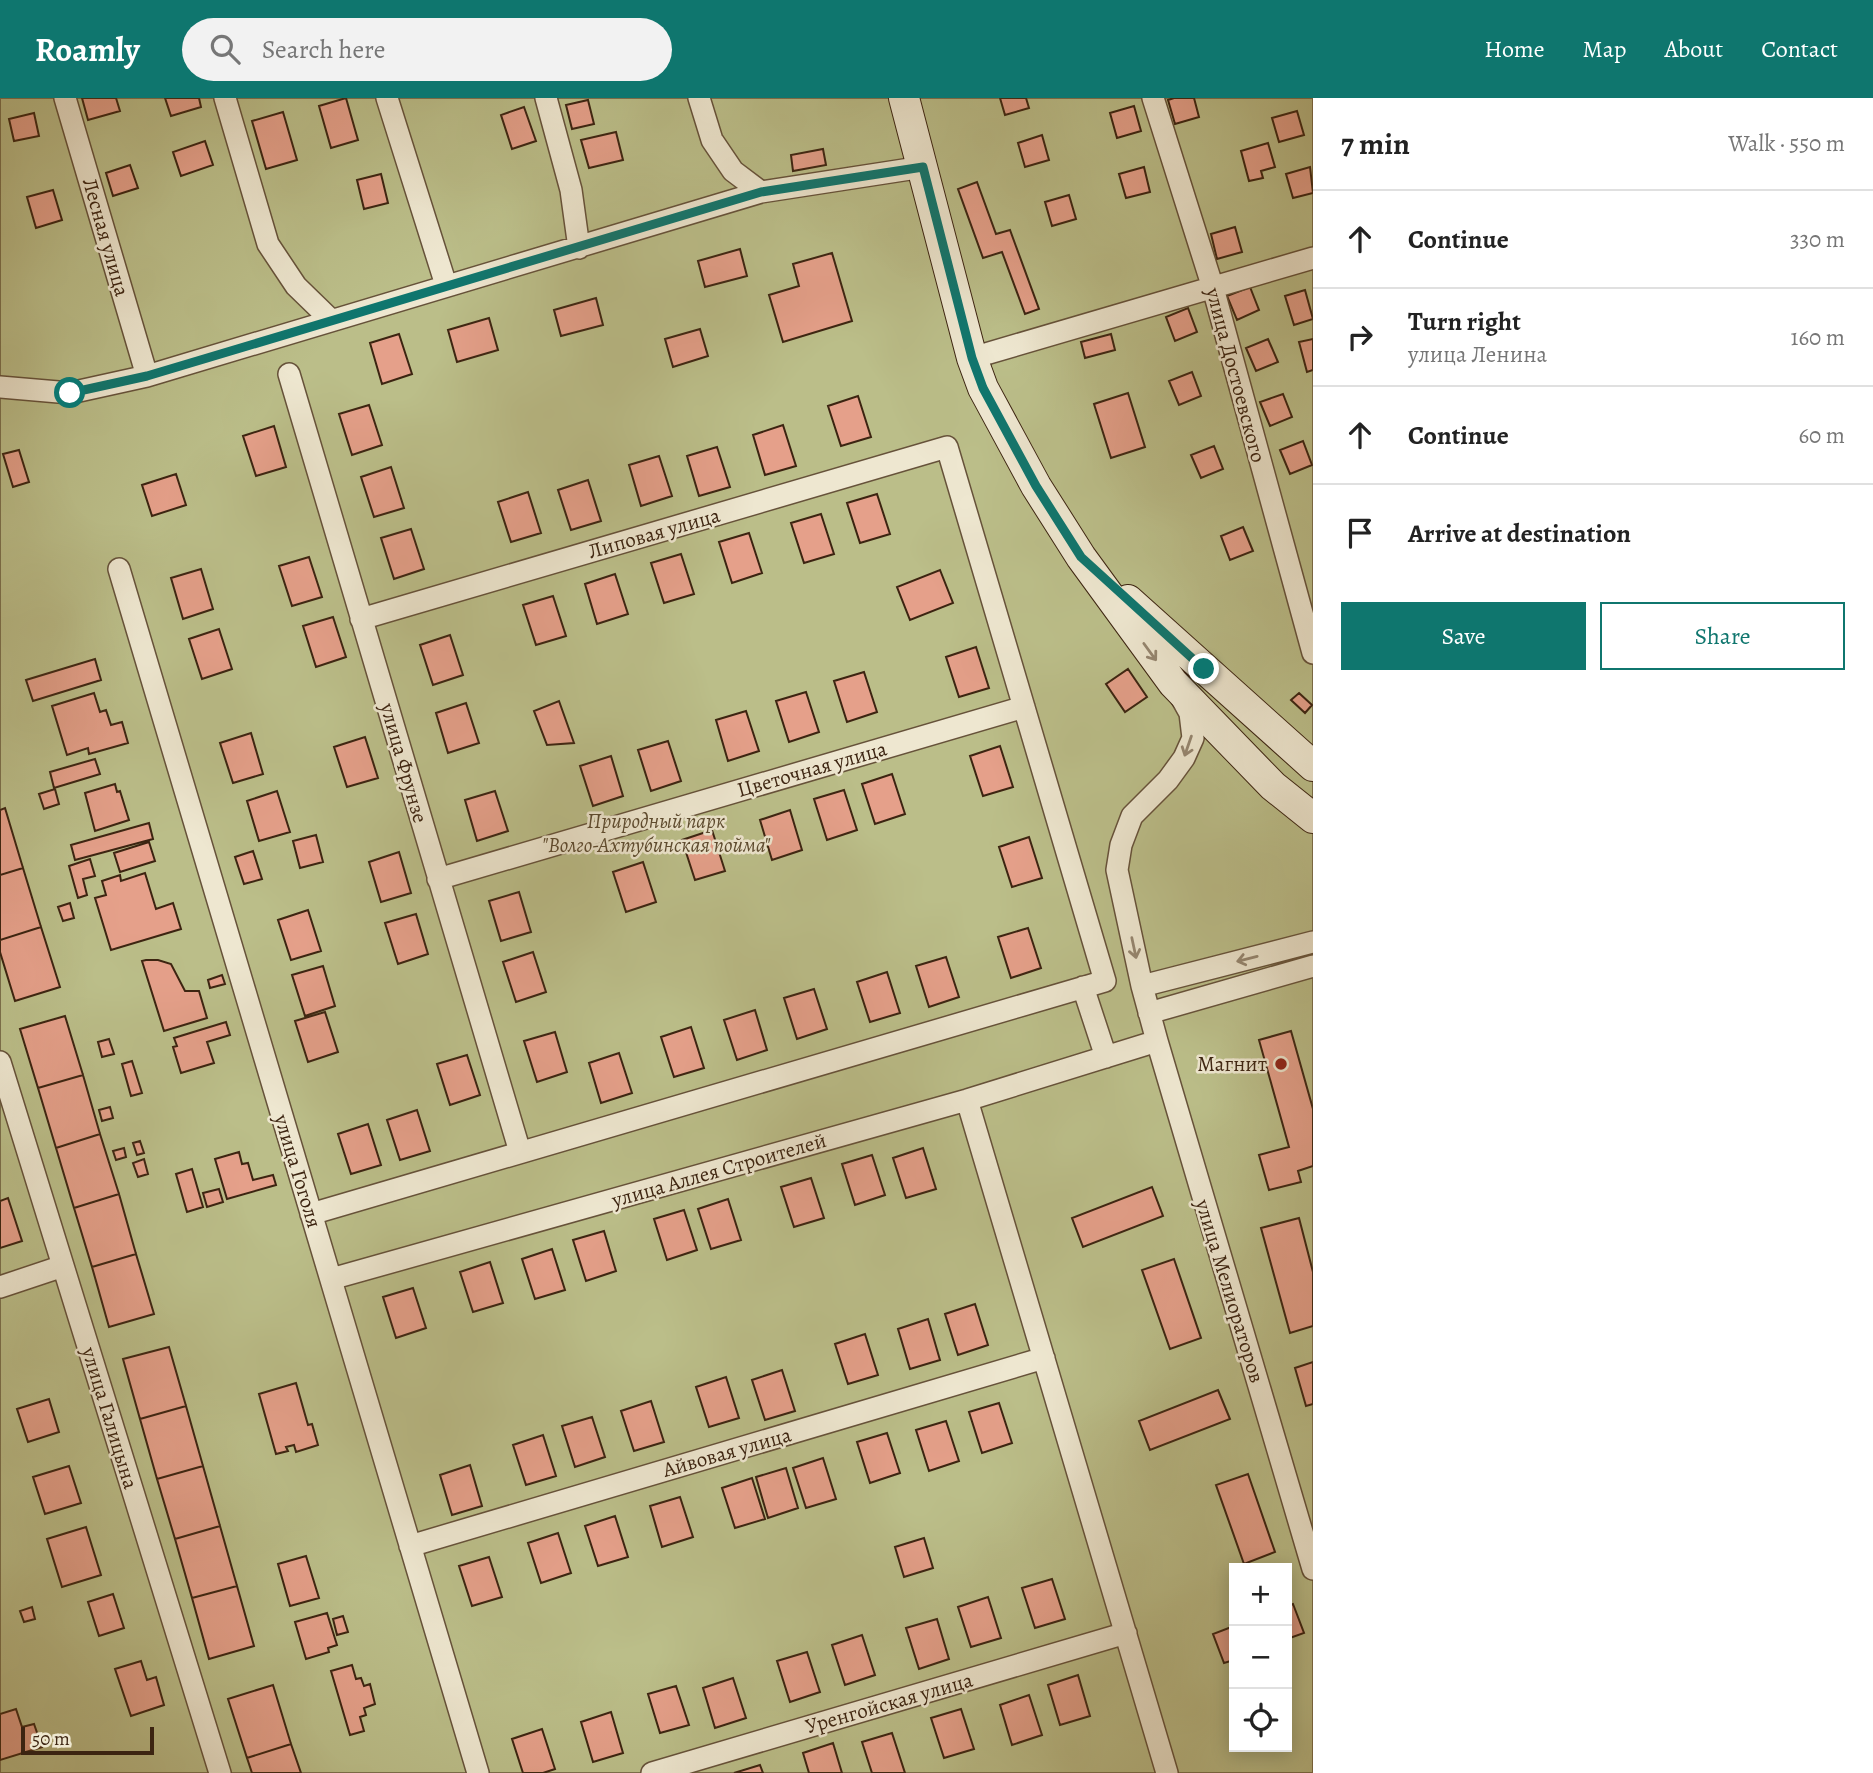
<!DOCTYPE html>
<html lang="en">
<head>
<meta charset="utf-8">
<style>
	:root { --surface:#fff; --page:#f2f2f2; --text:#222; --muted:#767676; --line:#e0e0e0; --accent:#0f766e }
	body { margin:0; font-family:Alegreya,serif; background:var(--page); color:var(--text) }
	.controls { position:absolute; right:21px; bottom:21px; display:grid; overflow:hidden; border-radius:0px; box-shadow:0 4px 18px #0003 }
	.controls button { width:63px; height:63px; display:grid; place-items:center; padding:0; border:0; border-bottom:2px solid var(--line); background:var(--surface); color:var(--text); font:35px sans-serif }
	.scale { position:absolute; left:21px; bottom:18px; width:133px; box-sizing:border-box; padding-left:7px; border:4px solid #3c2411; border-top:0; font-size:19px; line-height:24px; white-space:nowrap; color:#3c2411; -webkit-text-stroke:5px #eee7d0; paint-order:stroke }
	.stop { position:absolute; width:21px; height:21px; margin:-16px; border:5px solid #0f766e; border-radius:50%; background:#fff }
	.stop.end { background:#0f766e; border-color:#fff; box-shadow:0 2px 7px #0008 }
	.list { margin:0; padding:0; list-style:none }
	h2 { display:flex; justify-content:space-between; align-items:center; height:91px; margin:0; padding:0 28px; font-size:30px }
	h2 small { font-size:23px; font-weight:400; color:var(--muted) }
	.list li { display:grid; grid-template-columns:46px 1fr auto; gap:21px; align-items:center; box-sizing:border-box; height:98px; padding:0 28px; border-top:2px solid var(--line) }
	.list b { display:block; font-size:26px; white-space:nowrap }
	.list p { margin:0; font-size:23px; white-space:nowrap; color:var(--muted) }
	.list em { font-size:23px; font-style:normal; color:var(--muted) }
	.actions { display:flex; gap:14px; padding:21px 28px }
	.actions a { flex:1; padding:16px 0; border:2px solid var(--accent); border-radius:0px; text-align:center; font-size:24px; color:var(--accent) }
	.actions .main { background:var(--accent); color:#fff }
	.icon { flex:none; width:38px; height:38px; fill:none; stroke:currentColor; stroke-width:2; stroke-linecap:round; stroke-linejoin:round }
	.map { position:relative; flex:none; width:1313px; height:1675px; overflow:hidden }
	header { display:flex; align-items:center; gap:42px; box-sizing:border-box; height:98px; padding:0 35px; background:var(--accent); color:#fff }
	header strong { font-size:33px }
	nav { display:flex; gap:38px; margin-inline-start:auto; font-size:24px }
	.search { width:490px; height:63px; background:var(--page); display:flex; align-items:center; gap:18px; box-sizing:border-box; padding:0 24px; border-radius:38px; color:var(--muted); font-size:26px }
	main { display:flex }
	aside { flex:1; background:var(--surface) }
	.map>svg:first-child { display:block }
</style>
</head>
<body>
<header>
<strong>Roamly</strong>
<div class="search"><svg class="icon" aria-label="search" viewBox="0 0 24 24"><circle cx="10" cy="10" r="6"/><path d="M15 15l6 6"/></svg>Search here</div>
<nav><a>Home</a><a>Map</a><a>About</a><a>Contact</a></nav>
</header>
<main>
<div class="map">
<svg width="1313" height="1675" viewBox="0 0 1313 1675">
	<rect width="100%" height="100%" fill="#e5dab6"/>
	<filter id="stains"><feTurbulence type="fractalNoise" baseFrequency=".00286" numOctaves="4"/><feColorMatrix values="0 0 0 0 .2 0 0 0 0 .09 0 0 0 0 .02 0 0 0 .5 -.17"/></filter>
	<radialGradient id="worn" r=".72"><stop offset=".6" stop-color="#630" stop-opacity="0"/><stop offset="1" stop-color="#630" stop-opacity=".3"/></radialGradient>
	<path fill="#bbbe89" stroke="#7c714d" stroke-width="2" fill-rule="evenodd" d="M0,0H1313V1675H0ZM1234,1470H1287V1649H1234Z"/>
	<path fill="#e5a08a" stroke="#3c2411" stroke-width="2" d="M82,0H116L120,13L88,22Z
		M165,0H199L201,9L171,18Z
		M346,0L358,42L331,50L319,8Z
		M1000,0H1026L1029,10L1005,17Z
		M1174,0H1194L1199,19L1175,26L1168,2Z
		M588,2L594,26L572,31L566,7Z
		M1134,8L1141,33L1117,40L1110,15Z
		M524,9L536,43L512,51L501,17Z
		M1297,13L1304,37L1279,44L1272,20Z
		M283,14L297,62L266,71L252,23Z
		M34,15L39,38L14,43L9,21Z
		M616,34L623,62L589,70L581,42Z
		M1042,37L1049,62L1025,69L1018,45Z
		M205,43L213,67L181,78L173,54Z
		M1268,45L1275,69L1261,73L1263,80L1249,83L1241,53Z
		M823,51L826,67L793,73L791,57Z
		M130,67L138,90L113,98L106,75Z
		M1144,69L1150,94L1126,100L1119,76Z
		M1310,69L1313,95L1293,100L1286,76Z
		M381,76L388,105L364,111L357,82Z
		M977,84L996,136L1010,132L1039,211L1025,216L1002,154L983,160L958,91Z
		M53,92L62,122L36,130L27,99Z
		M1069,97L1076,121L1052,128L1045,104Z
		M1235,129L1242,154L1217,161L1211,136Z
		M740,151L747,178L705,189L698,163Z
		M832,155L852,223L783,244L769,197L799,188L793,166Z
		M1250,189L1259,212L1237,222L1227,198Z
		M1305,192L1313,221L1294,227L1285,198Z
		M596,200L603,227L561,238L554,212Z
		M1188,210L1197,234L1175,243L1166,219Z
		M489,220L498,252L457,264L448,232Z
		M700,231L708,258L673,269L665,241Z
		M399,236L412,276L382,286L370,245Z
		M1111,236L1115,252L1085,260L1081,244Z
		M1268,241L1278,264L1256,273L1246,250Z
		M1313,241V272L1307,274L1299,244Z
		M1192,274L1201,298L1179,307L1169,283Z
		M1128,295L1145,349L1111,360L1094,306Z
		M1283,296L1292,319L1270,328L1260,304Z
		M858,298L871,339L841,348L828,308Z
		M369,307L382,347L352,357L339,316Z
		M783,327L796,368L765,377L753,337Z
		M274,328L286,369L256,378L243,338Z
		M1303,343L1312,367L1290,376L1280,352Z
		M1214,348L1223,371L1201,380L1191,357Z
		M717,349L730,389L699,398L687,358Z
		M19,352L29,384L13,389L3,356Z
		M659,358L672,398L641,408L629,367Z
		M391,369L404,410L374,419L361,379Z
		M176,376L186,407L152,418L142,387Z
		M588,382L601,423L571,432L558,392Z
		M528,394L541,435L511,444L498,404Z
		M877,396L890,436L860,445L847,405Z
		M821,416L834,456L804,465L791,425Z
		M1243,429L1253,453L1230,462L1221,438Z
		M411,431L424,471L394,481L381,440Z
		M749,435L762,475L732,485L719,444Z
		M681,456L694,496L664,505L651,465Z
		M309,459L322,499L292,508L279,468Z
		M201,471L213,511L183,521L171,480Z
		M940,472L953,505L910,522L897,489Z
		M615,476L628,516L597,526L585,486Z
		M553,498L566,538L536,547L523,507Z
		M333,519L346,559L316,569L303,528Z
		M219,531L232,571L202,581L189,541Z
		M450,537L463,577L433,587L420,547Z
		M976,549L989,590L959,599L946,559Z
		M95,561L101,582L33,603L26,582Z
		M1128,571L1147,599L1125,614L1106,586Z
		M864,574L877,614L847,624L834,583Z
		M806,594L819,634L789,644L776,603Z
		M94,595L100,614L106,612L111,627L122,624L128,645L89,656L88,650L67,657L52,608Z
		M1299,595L1312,607L1305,615L1291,602Z
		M559,603L574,645L547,647L534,613Z
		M466,605L479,645L448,655L436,615Z
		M746,613L759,653L728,663L716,622Z
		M251,635L263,676L233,685L220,645Z
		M365,639L378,680L347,689L334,649Z
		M668,643L681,683L651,693L638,652Z
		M1000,648L1013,689L983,698L970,658Z
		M611,658L623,698L593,708L580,668Z
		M95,661L100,676L54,690L50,674Z
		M892,676L905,716L875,726L862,686Z
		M115,686L117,694L120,693L129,722L95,733L85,695Z
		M55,691L59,706L44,711L39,696Z
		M844,692L857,732L827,742L814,701Z
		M277,693L290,734L259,743L247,703Z
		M495,693L508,733L477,743L465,702Z
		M5,710L23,770L0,777V712Z
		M790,712L802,752L772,762L760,722Z
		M149,725L153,741L75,762L71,747Z
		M712,732L725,773L695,782L682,742Z
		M316,737L323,764L300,770L293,743Z
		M1029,739L1042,780L1012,789L999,749Z
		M149,744L155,763L120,774L114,755Z
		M253,753L262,781L244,786L235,759Z
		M399,754L411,795L381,804L369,764Z
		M90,761L95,778L83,781L87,797L78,800L69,768Z
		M643,764L656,804L626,814L613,774Z
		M23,770L41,829L0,842V777Z
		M145,775L156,811L173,805L181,831L111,852L95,800L106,797L102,783L120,777L121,783Z
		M519,794L531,834L501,843L489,803Z
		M70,805L74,820L63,823L58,809Z
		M308,812L321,853L291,862L278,822Z
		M416,816L428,856L398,866L385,825Z
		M41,829L60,889L15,903L0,854V842Z
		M1028,830L1041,870L1011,880L998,839Z
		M533,854L546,894L516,904L503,864Z
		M946,859L959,899L929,909L916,868Z
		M146,862H158L171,866L185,893H199L207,920L164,933L142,863Z
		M323,868L335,908L305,918L292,877Z
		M887,874L900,915L870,924L857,884Z
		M222,877L225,886L210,890L208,882Z
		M814,891L827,931L797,941L784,900Z
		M755,912L767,952L737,962L724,922Z
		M325,914L338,954L308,964L295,923Z
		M65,918L83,977L38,990L20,931Z
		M226,924L230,937L207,944L214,965L181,975L173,949L177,948L174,940Z
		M691,929L704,970L674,979L661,939Z
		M1291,933L1313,1011V1068L1298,1073L1301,1084L1269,1092L1259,1057L1289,1049L1259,942Z
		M555,934L567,974L537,984L524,943Z
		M109,941L114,956L102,959L98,944Z
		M619,955L632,995L601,1005L589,965Z
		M467,957L480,997L450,1007L437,966Z
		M132,963L142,995L131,998L122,966Z
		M83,977L100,1036L56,1050L38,990Z
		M110,1009L113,1020L102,1023L99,1012Z
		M417,1012L430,1053L400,1062L387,1022Z
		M368,1026L381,1067L351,1076L338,1036Z
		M100,1036L119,1096L74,1110L56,1050Z
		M140,1043L144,1055L137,1057L133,1045Z
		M124,1050L126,1059L116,1062L113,1053Z
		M923,1050L936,1091L906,1100L893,1060Z
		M239,1054L242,1066L248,1065L253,1082L273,1077L276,1087L227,1101L215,1061Z
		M872,1057L885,1097L855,1107L842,1066Z
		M144,1061L148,1076L138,1079L133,1065Z
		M192,1071L203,1109L187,1114L176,1076Z
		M811,1080L824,1120L794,1129L781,1089Z
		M1152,1089L1163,1118L1083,1149L1072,1120Z
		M219,1091L223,1104L207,1109L203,1095Z
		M119,1096L136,1156L92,1169L74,1110Z
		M8,1100L22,1143L0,1150V1103Z
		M728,1101L741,1142L711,1151L698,1111Z
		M684,1112L697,1152L667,1162L654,1121Z
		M1299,1120L1313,1174V1228L1290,1235L1261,1130Z
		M604,1133L616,1173L586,1183L573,1142Z
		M552,1151L565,1192L535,1201L522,1161Z
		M136,1156L154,1216L109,1229L92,1169Z
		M1174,1161L1201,1240L1170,1251L1142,1172Z
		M490,1164L503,1205L473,1214L460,1174Z
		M413,1190L426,1230L396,1240L383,1199Z
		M975,1206L988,1247L958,1257L945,1216Z
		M928,1221L940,1262L910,1271L898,1231Z
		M865,1236L878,1277L848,1286L835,1246Z
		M169,1249L186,1308L140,1321L123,1261Z
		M1313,1264V1306L1306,1308L1295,1270Z
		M782,1272L795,1313L765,1322L752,1282Z
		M726,1279L739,1320L709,1329L696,1289Z
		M296,1285L308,1327L312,1326L318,1347L296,1354L294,1347L286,1349L288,1353L276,1356L259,1296Z
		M1218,1292L1230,1321L1150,1352L1139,1323Z
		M49,1301L59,1334L28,1344L17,1311Z
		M651,1303L664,1344L634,1353L621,1313Z
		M999,1305L1012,1345L982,1355L969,1314Z
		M186,1308L203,1368L157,1381L140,1321Z
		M592,1319L605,1359L575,1369L562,1328Z
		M946,1323L959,1363L929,1373L916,1332Z
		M887,1335L900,1375L870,1385L857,1344Z
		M543,1337L556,1378L526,1387L513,1347Z
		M823,1360L836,1401L806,1410L793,1370Z
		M470,1367L482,1408L452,1417L440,1377Z
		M69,1368L81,1405L45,1416L33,1379Z
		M203,1368L220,1428L175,1441L157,1381Z
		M786,1370L798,1410L768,1420L756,1379Z
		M1248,1376L1275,1454L1244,1466L1216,1387Z
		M752,1380L765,1421L735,1430L722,1390Z
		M680,1399L693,1439L662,1449L650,1408Z
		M615,1418L628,1459L598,1468L585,1428Z
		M220,1428L237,1488L192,1500L175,1441Z
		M86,1429L101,1477L62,1489L47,1441Z
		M558,1435L571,1475L541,1485L528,1445Z
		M924,1440L933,1470L904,1479L895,1449Z
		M306,1458L319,1500L290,1508L278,1466Z
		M489,1459L502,1499L472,1508L459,1468Z
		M1052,1481L1065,1521L1035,1530L1022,1490Z
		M237,1488L254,1548L209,1561L192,1500Z
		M113,1496L124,1530L99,1538L88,1504Z
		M988,1499L1001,1540L971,1549L958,1509Z
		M1293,1506L1304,1535L1287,1541V1508Z
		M32,1509L35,1521L24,1524L20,1513Z
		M327,1515L337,1547L328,1550L329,1554L306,1561L295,1524Z
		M343,1518L348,1534L337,1537L333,1521Z
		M937,1521L949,1561L919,1571L906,1530Z
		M1234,1528V1562L1224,1565L1213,1536Z
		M862,1537L875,1577L845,1587L832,1547Z
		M807,1554L820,1594L790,1604L777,1563Z
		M141,1563L147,1582L156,1579L164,1607L131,1618L115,1571Z
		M352,1567L356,1581L361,1580L364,1588L370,1586L375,1606L364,1610L366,1617L360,1619L364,1633L350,1637L331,1573Z
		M1078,1577L1090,1618L1060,1627L1048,1587Z
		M733,1580L746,1620L715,1630L703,1590Z
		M273,1587L291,1646L247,1660L228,1601Z
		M676,1588L689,1627L660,1635L648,1596Z
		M1029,1597L1042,1637L1012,1647L1000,1607Z
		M16,1611L22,1629L34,1626L42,1649L0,1662V1616Z
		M961,1611L974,1651L944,1660L931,1620Z
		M611,1614L623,1655L593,1664L581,1624Z
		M542,1631L555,1671L543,1675H523L512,1641Z
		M892,1635L905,1675H872L862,1644Z
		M833,1645L842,1675H809L803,1655Z
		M291,1646L301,1675H252L247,1660Z
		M760,1667L763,1675H734Z"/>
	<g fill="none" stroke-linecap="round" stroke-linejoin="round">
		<defs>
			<path id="street" d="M65,0L147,278
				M225,0L268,146L296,188L331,222
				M387,0L446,187
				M546,0L571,92L579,150
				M699,0L712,42L733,73L761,94
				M1153,0L1213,190L1313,555
				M972,260L1313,160
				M289,276L520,1054
				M0,289L70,295L147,278L761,94L923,69
				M119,471L478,1675
				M1181,599L1190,615L1193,640L1184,660L1168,682L1132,718L1121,747L1117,772L1142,888L1157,943L1313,1471
				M438,781L1024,609
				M1142,888L1313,844
				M1083,889L1106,959
				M1149,915L1313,868
				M0,964L220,1675
				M967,1002L1167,1675
				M311,1116L1105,883L947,349L361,521
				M331,1181L967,1002L1157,943
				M0,1189L63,1168
				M410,1448L1044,1260
				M652,1675L1126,1535"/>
			<path id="secondary" d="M904,0L972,260L983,290L1036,388L1081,459L1173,585L1273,688L1313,720
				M1128,502L1313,668"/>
		</defs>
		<use href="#street" stroke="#66523a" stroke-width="24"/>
		<use href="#secondary" stroke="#3c2411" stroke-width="32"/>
		<use href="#street" stroke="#eee7d0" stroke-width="21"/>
		<use href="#secondary" stroke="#eee7d0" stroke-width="30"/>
	</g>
	<defs><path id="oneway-shaft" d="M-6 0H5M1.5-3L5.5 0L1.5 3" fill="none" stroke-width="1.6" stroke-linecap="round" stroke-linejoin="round" transform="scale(1.75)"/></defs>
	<g stroke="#958670">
		<use href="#oneway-shaft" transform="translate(1150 554) rotate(54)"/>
		<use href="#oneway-shaft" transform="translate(1188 648) rotate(109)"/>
		<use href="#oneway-shaft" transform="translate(1134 850) rotate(78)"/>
		<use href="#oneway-shaft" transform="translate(1247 861) rotate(166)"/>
	</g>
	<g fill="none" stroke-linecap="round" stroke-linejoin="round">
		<path stroke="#0f766e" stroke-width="9" d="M70,295L147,278L761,94L923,69L972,260L983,290L1036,388L1081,459L1204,571"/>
	</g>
	<circle fill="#8f2418" stroke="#eee7d0" stroke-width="2.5" cx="1281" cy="966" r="7"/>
	<g text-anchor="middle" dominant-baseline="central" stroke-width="5" stroke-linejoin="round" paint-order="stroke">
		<g font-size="21" fill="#3c2411" stroke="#eee7d0">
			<text transform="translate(106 139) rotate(74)">Лесная улица</text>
			<text transform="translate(1236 277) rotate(75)">улица Достоевского</text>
			<text transform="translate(654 435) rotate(-16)">Липовая улица</text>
			<text transform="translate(404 665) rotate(74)">улица Фрунзе</text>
			<text transform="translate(812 671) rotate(-16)">Цветочная улица</text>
			<text transform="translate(719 1072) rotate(-16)">улица Аллея Строителей</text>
			<text transform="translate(298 1073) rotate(73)">улица Гоголя</text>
			<text transform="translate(1230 1193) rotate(73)">улица Мелиораторов</text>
			<text transform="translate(110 1320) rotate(73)">улица Галицына</text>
			<text transform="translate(727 1354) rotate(-16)">Айвовая улица</text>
			<text transform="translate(889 1605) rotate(-16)">Уренгойская улица</text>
		</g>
		<g font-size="21" font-style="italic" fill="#5c4a2f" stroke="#eee7d0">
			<text x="656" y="723">Природный парк<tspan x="656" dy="24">"Волго-Ахтубинская пойма"</tspan></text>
		</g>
		<g font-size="21" fill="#3c2411" stroke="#eee7d0" text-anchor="end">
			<text x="1267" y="966">Магнит</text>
		</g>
	</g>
	<rect width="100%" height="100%" filter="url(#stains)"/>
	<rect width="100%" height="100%" fill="url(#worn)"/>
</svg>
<div class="controls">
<button>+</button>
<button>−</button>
<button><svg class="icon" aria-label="locate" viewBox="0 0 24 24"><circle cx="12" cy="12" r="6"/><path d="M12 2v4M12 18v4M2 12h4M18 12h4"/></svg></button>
</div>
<div class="scale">50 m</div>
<div class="stop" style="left:70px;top:295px"></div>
<div class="stop end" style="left:1204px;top:571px"></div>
</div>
<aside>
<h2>7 min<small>Walk · 550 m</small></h2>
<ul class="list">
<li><svg class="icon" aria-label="ahead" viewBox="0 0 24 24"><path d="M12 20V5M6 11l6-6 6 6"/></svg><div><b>Continue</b></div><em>330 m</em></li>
<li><svg class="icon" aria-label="right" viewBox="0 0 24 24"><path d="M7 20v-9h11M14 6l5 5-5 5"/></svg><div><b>Turn right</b><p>улица Ленина</p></div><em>160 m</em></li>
<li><svg class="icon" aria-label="ahead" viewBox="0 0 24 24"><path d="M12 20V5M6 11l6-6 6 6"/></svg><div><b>Continue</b></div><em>60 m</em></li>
<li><svg class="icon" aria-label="arrive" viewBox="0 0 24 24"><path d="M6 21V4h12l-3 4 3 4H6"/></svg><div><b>Arrive at destination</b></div></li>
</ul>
<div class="actions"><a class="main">Save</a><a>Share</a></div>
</aside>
</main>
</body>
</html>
